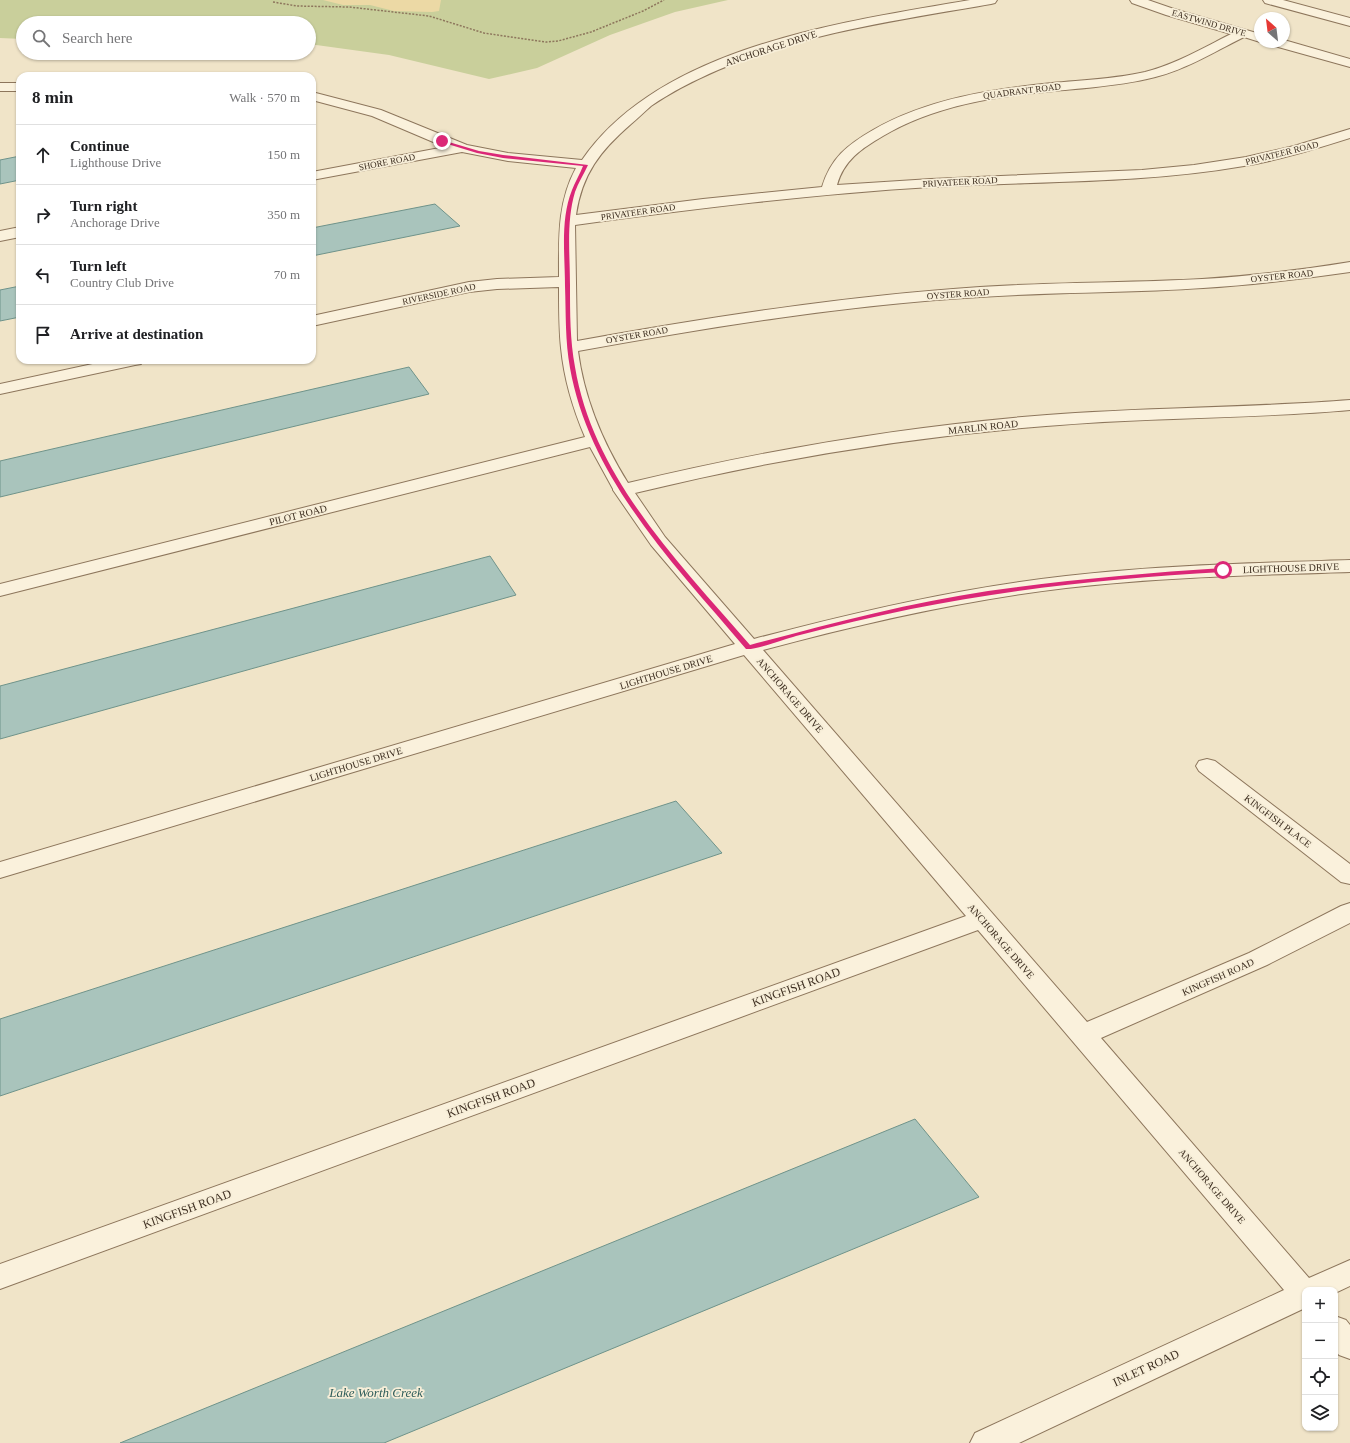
<!DOCTYPE html>
<html lang="en">
<head>
<meta charset="utf-8">
<style>
	:root { --surface:#fff; --page:#f6f6f6; --text:#202124; --muted:#757577; --line:#e0e0e0 }
	body { margin:0; font-family:"Times New Roman",serif; background:var(--page); color:var(--text) }
	.controls { position:absolute; right:12px; bottom:12px; display:grid; overflow:hidden; border-radius:8px; box-shadow:0 1px 3px #0004 }
	.controls button { width:36px; height:36px; display:grid; place-items:center; padding:0; border:0; border-bottom:1px solid var(--line); background:var(--surface); color:var(--text); font:20px sans-serif }
	.compass { position:absolute; left:1254px; top:12px; width:36px; height:36px; border-radius:50%; background:var(--surface); box-shadow:0 1px 3px #0004; rotate:332deg }
	.stop { position:absolute; width:12px; height:12px; margin:-9px; border:3px solid #db2777; border-radius:50%; background:#fff }
	.stop.end { background:#db2777; border-color:#fff; box-shadow:0 1px 4px #0008 }
	.list { margin:0; padding:0; list-style:none }
	h2 { display:flex; justify-content:space-between; align-items:center; height:52px; margin:0; padding:0 16px; font-size:17px }
	h2 small { font-size:13px; font-weight:400; color:var(--muted) }
	.list li { display:grid; grid-template-columns:26px 1fr auto; gap:12px; align-items:center; box-sizing:border-box; height:60px; padding:0 16px; border-top:1px solid var(--line) }
	.list b { display:block; font-size:15px; white-space:nowrap }
	.list p { margin:0; font-size:13px; white-space:nowrap; color:var(--muted) }
	.list em { font-size:13px; font-style:normal; color:var(--muted) }
	.icon { flex:none; width:22px; height:22px; fill:none; stroke:currentColor; stroke-width:2; stroke-linecap:round; stroke-linejoin:round }
	.map { position:relative; flex:none; width:1350px; height:1443px; overflow:hidden }
	.search { position:absolute; background:var(--surface); box-shadow:0 1px 3px #0004; left:16px; top:16px; width:300px; height:44px; display:flex; align-items:center; gap:10px; box-sizing:border-box; padding:0 14px; border-radius:22px; color:var(--muted); font-size:15px }
	.panel { position:absolute; background:var(--surface); box-shadow:0 1px 3px #0004; left:16px; top:72px; width:300px; height:292px; border-radius:12px }
	.map>svg:first-child { display:block }
</style>
</head>
<body>
<div class="map">
<svg width="1350" height="1443" viewBox="0 0 1350 1443">
	<rect width="100%" height="100%" fill="#f0e4c8"/>
	<path fill="#c9cf9b" d="M0,0H728L675,12L610,35L537,68L489,79L389,55L309,44V23H23V39L0,38Z"/>
	<path fill="#ecd9a5" d="M323,0H441L439,11L432,12L394,11L370,5H343Z"/>
	<path fill="#a9c4bc" stroke="#6f938a" d="M20,156V180L0,184V160Z
		M435,204L460,226L312,256V228Z
		M20,286V317L0,321V290Z
		M409,367L429,394L0,497V461Z
		M490,556L516,595L0,739V686Z
		M676,801L722,853L0,1096V1019Z
		M915,1119L979,1197L384,1443H120Z"/>
	<g fill="none" stroke-linecap="round" stroke-linejoin="round">
		<defs>
			<path id="minor" d="M970,0H997L995,3L991,4C899,20 804,33 718,70C695,80 671,92 651,106C644,112 637,119 631,124C600,151 582,174 576,215L703,199L822,187C831,158 847,145 873,130C927,99 991,89 1052,83C1083,80 1115,79 1145,72C1176,64 1203,48 1231,34L1166,15L1132,3L1130,0H1148L1174,9L1260,34V42L1244,37C1212,53 1182,72 1147,79C1116,86 1085,88 1054,91C995,96 934,106 883,136C861,149 844,160 837,185L931,179L1142,170L1194,165L1246,157L1294,146L1350,129V138C1315,149 1280,160 1244,166C1140,184 1035,181 931,187C812,194 693,209 575,225L577,341C710,317 845,296 980,287C1054,282 1128,283 1202,279C1252,276 1301,270 1350,262V272C1301,279 1252,285 1203,288C1129,293 1054,292 980,297C845,305 711,327 578,351C584,398 603,443 628,483C766,450 905,426 1047,415C1148,407 1249,408 1350,400V410C1249,419 1147,417 1046,426C907,437 770,460 635,493L665,537L754,639C856,612 960,588 1066,576C1160,565 1255,563 1350,560V572C1255,575 1160,577 1066,588C963,600 863,623 763,650L1087,1022L1249,953L1341,906L1350,903V923L1267,965L1101,1038L1309,1278L1350,1260V1286L1335,1293V1290H1305V1308L1019,1443H970L975,1433L1284,1290L978,930L0,1289V1264L966,916L744,655L0,878V862L735,644L651,545L613,490V489L590,447L0,596V584L585,437C573,409 564,379 561,348C559,329 559,307 559,287L497,289L469,292L312,326V316L469,282L497,279L559,277C559,239 557,203 576,168L508,161L462,152L312,180V172L445,147L372,116L312,100V92L381,110L467,145L508,153L582,160C661,46 843,22 970,0Z
				M1263,0H1283L1350,18V26L1265,3Z
				M1284,40L1350,59V67L1271,45L1270,42H1284Z
				M0,83H20V91H0Z
				M20,227V237L0,241V231Z
				M111,360H144L141,364L135,365L0,394V384Z
				M1207,759L1215,761L1350,864V884L1341,882L1199,771L1196,766L1199,761Z
				M1335,1316L1346,1320L1350,1325V1359L1339,1355L1335,1350Z"/>
		</defs>
		<use href="#minor" stroke="#8d765c" stroke-width="2"/>
		<path stroke="#8d765c" stroke-width="1.5" stroke-dasharray="2 1.5" stroke-linecap="butt" d="M273,2L297,6L349,7L429,16L484,33L546,42L558,41L591,32L643,11L664,0"/>
		<use href="#minor" fill="#faf1dc" fill-rule="evenodd"/>
	</g>
	<path fill="#db2777" d="M442,140L479,151L503,155L588,165C584,174 578,183 575,192C566,222 570,255 570,285C570,313 570,340 575,367C593,477 680,564 750,645C829,624 908,603 988,591C1066,580 1144,573 1223,568L1226,570L1223,572C1118,578 1014,588 911,609C872,617 834,626 796,636C785,639 756,650 746,649C675,565 590,480 570,368C565,341 566,314 565,286C565,255 560,220 572,190C575,182 580,174 583,166L503,158L477,153L441,142Z"/>
	<g text-anchor="middle" dominant-baseline="central" stroke-width="3.5" stroke-linejoin="round" paint-order="stroke">
		<g font-size="9" fill="#3d2e20" stroke="#f7eed8">
			<text transform="translate(1209 23) rotate(16)">EASTWIND DRIVE</text>
			<text transform="translate(1022 91) rotate(-7)">QUADRANT ROAD</text>
			<text transform="translate(1282 153) rotate(-14)">PRIVATEER ROAD</text>
			<text transform="translate(387 162) rotate(-11)">SHORE ROAD</text>
			<text transform="translate(960 182) rotate(-3)">PRIVATEER ROAD</text>
			<text transform="translate(638 212) rotate(-8)">PRIVATEER ROAD</text>
			<text transform="translate(1282 276) rotate(-6)">OYSTER ROAD</text>
			<text transform="translate(439 294) rotate(-12)">RIVERSIDE ROAD</text>
			<text transform="translate(958 294) rotate(-4)">OYSTER ROAD</text>
			<text transform="translate(637 335) rotate(-10)">OYSTER ROAD</text>
		</g>
		<g font-size="10" fill="#3d2e20" stroke="#f7eed8">
			<text transform="translate(771 48) rotate(-18)">ANCHORAGE DRIVE</text>
			<text transform="translate(983 427) rotate(-6)">MARLIN ROAD</text>
			<text transform="translate(298 515) rotate(-14)">PILOT ROAD</text>
			<text transform="translate(1291 568) rotate(-2)">LIGHTHOUSE DRIVE</text>
			<text transform="translate(666 672) rotate(-17)">LIGHTHOUSE DRIVE</text>
			<text transform="translate(790 695) rotate(49)">ANCHORAGE DRIVE</text>
			<text transform="translate(356 764) rotate(-17)">LIGHTHOUSE DRIVE</text>
			<text transform="translate(1278 821) rotate(37)">KINGFISH PLACE</text>
			<text transform="translate(1001 941) rotate(49)">ANCHORAGE DRIVE</text>
			<text transform="translate(1218 977) rotate(-24)">KINGFISH ROAD</text>
			<text transform="translate(1212 1186) rotate(49)">ANCHORAGE DRIVE</text>
		</g>
		<g font-size="12" fill="#3d2e20" stroke="#f7eed8">
			<text transform="translate(796 987) rotate(-20)">KINGFISH ROAD</text>
			<text transform="translate(491 1098) rotate(-20)">KINGFISH ROAD</text>
			<text transform="translate(187 1209) rotate(-20)">KINGFISH ROAD</text>
			<text transform="translate(1146 1368) rotate(-25)">INLET ROAD</text>
		</g>
		<g font-size="13" font-style="italic" fill="#2f5d5a" stroke="#f7eed8">
			<text x="376" y="1392">Lake Worth Creek</text>
		</g>
	</g>
</svg>
<div class="controls">
<button>+</button>
<button>−</button>
<button><svg class="icon" aria-label="locate" viewBox="0 0 24 24"><circle cx="12" cy="12" r="6"/><path d="M12 2v4M12 18v4M2 12h4M18 12h4"/></svg></button>
<button><svg class="icon" aria-label="layers" viewBox="0 0 24 24"><path d="M12 4l9 5-9 5-9-5zM3 14l9 5 9-5"/></svg></button>
</div>
<svg class="compass" viewBox="-18 -18 36 36"><path d="M0-13l5 13h-10z" fill="#e53935"/><path d="M0 13l5-13h-10z" fill="#757577"/></svg>
<div class="stop" style="left:1223px;top:570px"></div>
<div class="stop end" style="left:442px;top:141px"></div>
<div class="search"><svg class="icon" aria-label="search" viewBox="0 0 24 24"><circle cx="10" cy="10" r="6"/><path d="M15 15l6 6"/></svg>Search here</div>
<section class="panel">
<h2>8 min<small>Walk · 570 m</small></h2>
<ul class="list">
<li><svg class="icon" aria-label="ahead" viewBox="0 0 24 24"><path d="M12 20V5M6 11l6-6 6 6"/></svg><div><b>Continue</b><p>Lighthouse Drive</p></div><em>150 m</em></li>
<li><svg class="icon" aria-label="right" viewBox="0 0 24 24"><path d="M7 20v-9h11M14 6l5 5-5 5"/></svg><div><b>Turn right</b><p>Anchorage Drive</p></div><em>350 m</em></li>
<li><svg class="icon" aria-label="left" viewBox="0 0 24 24"><path d="M17 20v-9H6M10 6l-5 5 5 5"/></svg><div><b>Turn left</b><p>Country Club Drive</p></div><em>70 m</em></li>
<li><svg class="icon" aria-label="arrive" viewBox="0 0 24 24"><path d="M6 21V4h12l-3 4 3 4H6"/></svg><div><b>Arrive at destination</b></div></li>
</ul>
</section>
</div>
</body>
</html>
